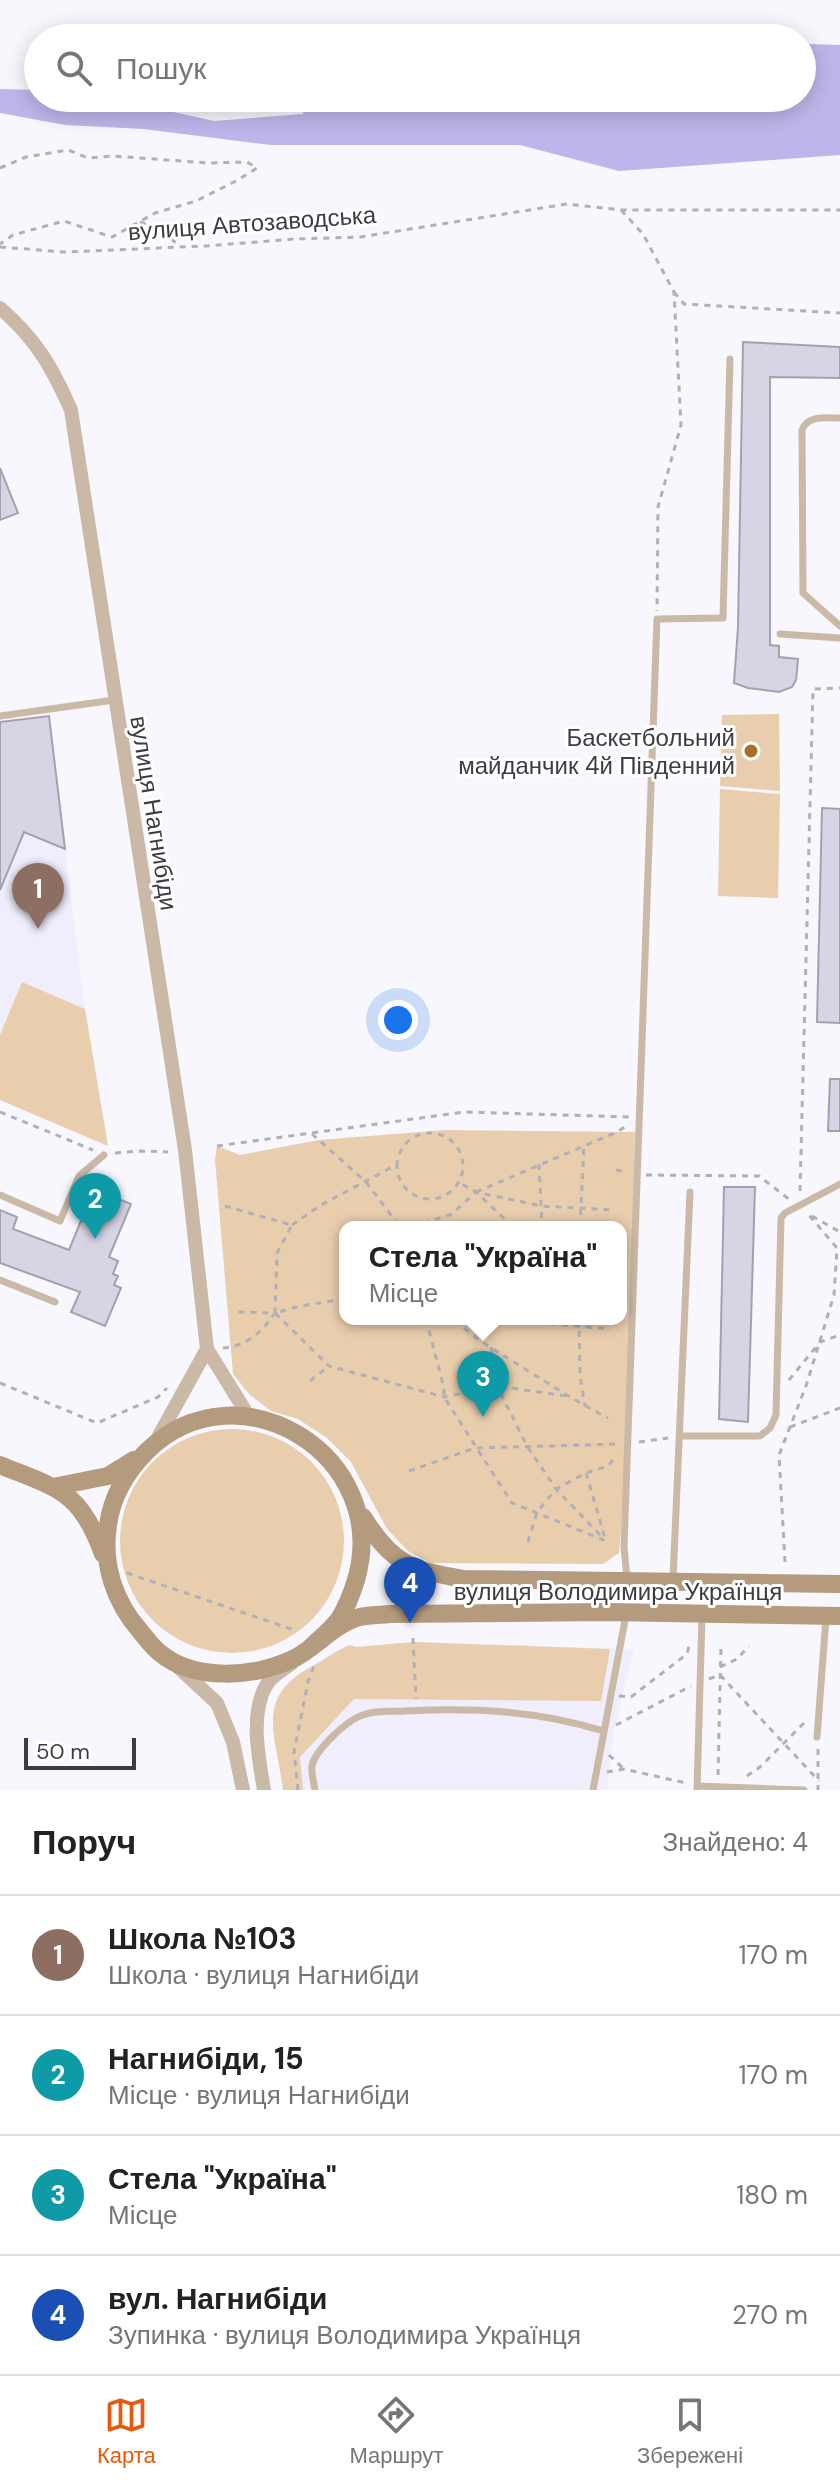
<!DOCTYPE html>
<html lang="uk">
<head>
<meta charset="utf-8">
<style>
	:root { --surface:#fff; --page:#f6f6f6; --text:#222; --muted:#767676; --line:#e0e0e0; --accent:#ea580c }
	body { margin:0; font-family:"DM Sans",sans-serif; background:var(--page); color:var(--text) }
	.scale { position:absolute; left:24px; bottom:20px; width:112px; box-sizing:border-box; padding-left:8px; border:4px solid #3d3c42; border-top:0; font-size:22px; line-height:28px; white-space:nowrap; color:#3d3c42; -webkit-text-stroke:6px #fff; paint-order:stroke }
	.you { position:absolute; left:398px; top:1020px; width:28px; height:28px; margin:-20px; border:6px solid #fff; border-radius:50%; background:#1a73e8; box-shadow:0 0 0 12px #1a73e833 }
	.badge { display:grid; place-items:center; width:52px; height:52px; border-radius:50%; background:var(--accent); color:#fff; font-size:26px; font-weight:700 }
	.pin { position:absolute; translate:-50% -66px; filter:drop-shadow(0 2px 4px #0008) }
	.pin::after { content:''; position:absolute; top:42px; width:28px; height:24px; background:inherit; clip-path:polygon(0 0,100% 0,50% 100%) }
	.popup { position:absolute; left:339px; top:1221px; width:288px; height:104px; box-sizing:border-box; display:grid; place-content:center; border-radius:16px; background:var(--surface); filter:drop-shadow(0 2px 6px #0005); font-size:26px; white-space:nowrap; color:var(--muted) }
	.popup b { font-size:30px; color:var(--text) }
	.popup::after { content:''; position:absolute; left:50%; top:100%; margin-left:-16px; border:16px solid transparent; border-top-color:var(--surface) }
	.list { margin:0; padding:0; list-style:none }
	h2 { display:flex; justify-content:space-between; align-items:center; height:104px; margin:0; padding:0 32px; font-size:34px }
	h2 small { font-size:26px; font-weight:400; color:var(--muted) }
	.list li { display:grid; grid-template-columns:52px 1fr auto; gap:24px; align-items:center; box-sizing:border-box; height:120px; padding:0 32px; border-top:2px solid var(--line) }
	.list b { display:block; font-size:30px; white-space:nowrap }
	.list p { margin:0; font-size:26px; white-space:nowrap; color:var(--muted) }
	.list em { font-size:26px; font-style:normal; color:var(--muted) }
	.icon { flex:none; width:44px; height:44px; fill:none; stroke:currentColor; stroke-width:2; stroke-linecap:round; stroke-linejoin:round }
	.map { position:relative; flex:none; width:840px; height:1790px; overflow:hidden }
	.search { position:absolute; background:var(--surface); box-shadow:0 4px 20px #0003; left:24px; right:24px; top:24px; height:88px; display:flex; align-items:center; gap:20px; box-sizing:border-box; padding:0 28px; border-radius:44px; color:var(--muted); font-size:30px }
	.sheet { height:584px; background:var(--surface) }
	nav { display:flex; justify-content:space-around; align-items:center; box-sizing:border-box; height:112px; border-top:2px solid var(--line); background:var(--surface); font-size:22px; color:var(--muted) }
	nav a { display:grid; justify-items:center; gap:4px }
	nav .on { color:var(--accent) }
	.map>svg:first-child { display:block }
</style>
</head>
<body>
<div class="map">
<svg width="840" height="1790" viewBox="0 0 840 1790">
	<rect width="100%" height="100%" fill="#f7f7fd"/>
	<path fill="#f0eefc" d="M0,822L65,849L85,1009L108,1146L0,1100Z
		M414,1642L634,1649L613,1736L607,1790H283L274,1737V1706L279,1693L289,1681L334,1651L350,1645L356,1647Z"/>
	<path fill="#e9ceae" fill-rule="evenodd" d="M779,714L780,791L720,786L722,715Z
		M720,789L780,794L778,898L718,896Z
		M22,982L85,1009L108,1146L0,1100V1035Z
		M445,1130L635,1132L628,1443L619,1553L603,1564L431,1563L408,1551L387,1529L351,1462L327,1438L298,1419L271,1411L250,1395L233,1374L215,1159L217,1146L240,1155L319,1140ZM345,1227H621V1319H345Z
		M120 1541a112 112 0 1 1 224 0a112 112 0 1 1-224 0Z
		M414,1642L610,1649L601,1701L354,1699L300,1757L303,1790H283C277,1737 253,1698 311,1667C325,1660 335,1651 350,1645L356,1647Z"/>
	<path fill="#bdb6ea" d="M811,44L840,45V155L619,171L520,145H271L143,129L65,125L0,113V89L38,90V98H110L214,121L303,114L307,98H802V46Z"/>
	<path fill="#d7d5e4" stroke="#a3a1af" stroke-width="2" d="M743,342L840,347V378L770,377V645L779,646V657L798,659L796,680L792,687L779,692L748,688L734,683L738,627Z
		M0,468L18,513L0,520Z
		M49,716L65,849L24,832L0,890V722Z
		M822,808L840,809V1023L817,1022Z
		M830,1079H840V1131H828Z
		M724,1187H755L748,1422L719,1419Z
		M94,1189L131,1204L109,1257L118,1261L113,1274L118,1276L114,1285L121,1288L105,1326L71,1312L80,1292L0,1263V1210L17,1217L13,1229L69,1250Z"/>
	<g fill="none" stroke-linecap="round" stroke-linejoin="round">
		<path stroke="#b0b0b6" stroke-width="3" stroke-dasharray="6 6" stroke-linecap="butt" d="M0,168L26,157L68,150L88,158L113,156L208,163L247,162L257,168L236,181L196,201L155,213L112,237L64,221L13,235L0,244
			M621,210L643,234L674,292L681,425L658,507L657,611
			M140,222L166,232L179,247
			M0,247L64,252L206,246L295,239L360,237L567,204L621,210H840
			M674,292L684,304L840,313
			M0,1112L93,1150
			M397 1166a33 33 0 1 1 66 0a33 33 0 1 1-66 0Z
			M312,1134L366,1182L400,1227
			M217,1146L464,1112L630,1117
			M115,1153L141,1151L168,1152
			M539,1164L542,1227
			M616,1170L626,1172
			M646,1175L759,1176L790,1200
			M800,1191L813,689L840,688
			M476,1192L617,1132L629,1124
			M225,1206L292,1225L277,1253L275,1313L238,1312
			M812,1216L840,1232
			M292,1225L321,1205L396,1165
			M412,1227L452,1214L476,1192L460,1183
			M513,1227L476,1192L541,1206L614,1210
			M580,1227L584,1145
			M345,1299L300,1306L275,1313L329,1366L444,1397L497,1386L567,1396
			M426,1319L444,1388V1397L512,1503L606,1541
			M456,1319C468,1335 489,1346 506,1357C540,1378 573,1400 608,1418
			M542,1319V1323L610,1329
			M579,1319L580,1376L585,1406
			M491,1347L497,1386L527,1446L556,1489L604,1539
			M223,1348C247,1346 262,1332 274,1314
			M789,1380L820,1342L840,1335
			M310,1381L329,1366
			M0,1383L97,1423L158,1397L167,1388
			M790,1427L840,1408
			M639,1442L668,1438
			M409,1471L475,1448L618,1444
			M586,1473L605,1538
			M528,1542L537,1512L556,1489L586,1473L608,1466L616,1456
			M785,1562L779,1455L806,1386L834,1295L837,1248L808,1214
			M127,1573L297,1631
			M413,1638L416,1699
			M720,1667L737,1659L749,1646
			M709,1679L720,1675L819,1781
			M619,1696L631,1697L687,1654L689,1646
			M616,1725L691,1686
			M818,1749V1790
			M609,1755L624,1769
			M607,1772L624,1769L686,1783
			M718,1775L721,1646
			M747,1776L760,1767L808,1719
			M298,1790L294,1752L308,1682L314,1666"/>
		<path stroke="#cab9a6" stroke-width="7" d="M840,418C825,418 808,415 802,430L803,593L840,626
			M780,634L840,638
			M0,716L114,700
			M0,1195L60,1221L79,1176L104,1155
			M0,1280L55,1302
			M680,1436H760L770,1428L776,1415L781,1218L785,1213L840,1184
			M627,1578L624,1547L657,619L723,618L730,359
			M673,1579L690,1192
			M817,1737L826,1618
			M697,1786L804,1790
			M315,1790C314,1783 311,1773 312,1766C315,1750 347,1720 363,1715C375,1710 392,1712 405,1711C475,1707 537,1711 604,1731
			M593,1790L626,1615
			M697,1790L702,1616"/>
		<path stroke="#cab9a6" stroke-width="14" d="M0,308C36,339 52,367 71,410L185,1150L207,1349L249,1417
			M155,1443L207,1349
			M177,1666L217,1703L233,1742L243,1790
			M264,1790C259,1759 249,1713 267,1684C272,1676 283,1670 291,1664"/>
		<path stroke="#b49b7e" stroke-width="18" d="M0,1465C58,1489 80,1490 103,1554
			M53,1487L108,1476L134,1460
			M363,1517C392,1564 411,1570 464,1579L840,1584
			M309,1649C319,1639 331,1630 339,1619C347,1607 352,1593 356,1580C392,1457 240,1361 147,1451C127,1471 112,1496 108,1525C102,1564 114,1601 140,1631C146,1638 152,1647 160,1653C195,1682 255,1677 293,1659C316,1648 335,1623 360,1617C369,1615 380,1615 390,1614L608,1612L840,1616"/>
	</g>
	<circle fill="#a47028" stroke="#fff" stroke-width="3" cx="751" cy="751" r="8"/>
	<g text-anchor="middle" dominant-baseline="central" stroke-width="6" stroke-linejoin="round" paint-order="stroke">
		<g font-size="24" fill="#3d3c42" stroke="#fff">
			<text transform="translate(252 223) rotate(-4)">вулиця Автозаводська</text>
			<text transform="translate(154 813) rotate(81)">вулиця Нагнибіди</text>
			<text x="618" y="1591">вулиця Володимира Українця</text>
		</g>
		<g font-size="24" fill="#3d3c42" stroke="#fff" text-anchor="end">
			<text x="735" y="737">Баскетбольний<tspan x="735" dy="28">майданчик 4й Південний</tspan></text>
		</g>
	</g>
</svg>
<div class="scale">50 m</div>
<div class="you"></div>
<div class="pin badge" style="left:38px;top:929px;background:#8d6e63">1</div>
<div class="pin badge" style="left:95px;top:1239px;background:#0f9aa8">2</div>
<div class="pin badge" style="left:483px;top:1417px;background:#0f9aa8">3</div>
<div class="popup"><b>Стела &quot;Україна&quot;</b>Місце</div>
<div class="pin badge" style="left:410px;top:1623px;background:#1a4fb4">4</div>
<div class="search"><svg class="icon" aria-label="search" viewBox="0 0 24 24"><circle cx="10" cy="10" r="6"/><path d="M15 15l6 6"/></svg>Пошук</div>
</div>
<section class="sheet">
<h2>Поруч<small>Знайдено: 4</small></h2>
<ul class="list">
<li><span class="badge" style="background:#8d6e63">1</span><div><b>Школа №103</b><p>Школа · вулиця Нагнибіди</p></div><em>170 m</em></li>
<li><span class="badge" style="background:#0f9aa8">2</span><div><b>Нагнибіди, 15</b><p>Місце · вулиця Нагнибіди</p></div><em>170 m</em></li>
<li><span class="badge" style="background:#0f9aa8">3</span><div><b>Стела &quot;Україна&quot;</b><p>Місце</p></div><em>180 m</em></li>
<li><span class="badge" style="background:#1a4fb4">4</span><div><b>вул. Нагнибіди</b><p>Зупинка · вулиця Володимира Українця</p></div><em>270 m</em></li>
</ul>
</section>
<nav>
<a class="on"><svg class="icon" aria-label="map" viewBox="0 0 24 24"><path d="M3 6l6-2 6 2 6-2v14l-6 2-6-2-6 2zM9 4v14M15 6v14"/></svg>Карта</a>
<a><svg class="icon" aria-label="directions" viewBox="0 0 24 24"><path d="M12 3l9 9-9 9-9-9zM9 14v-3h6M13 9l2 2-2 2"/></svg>Маршрут</a>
<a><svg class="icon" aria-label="saved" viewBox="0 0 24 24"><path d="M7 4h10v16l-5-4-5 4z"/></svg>Збережені</a>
</nav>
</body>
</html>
